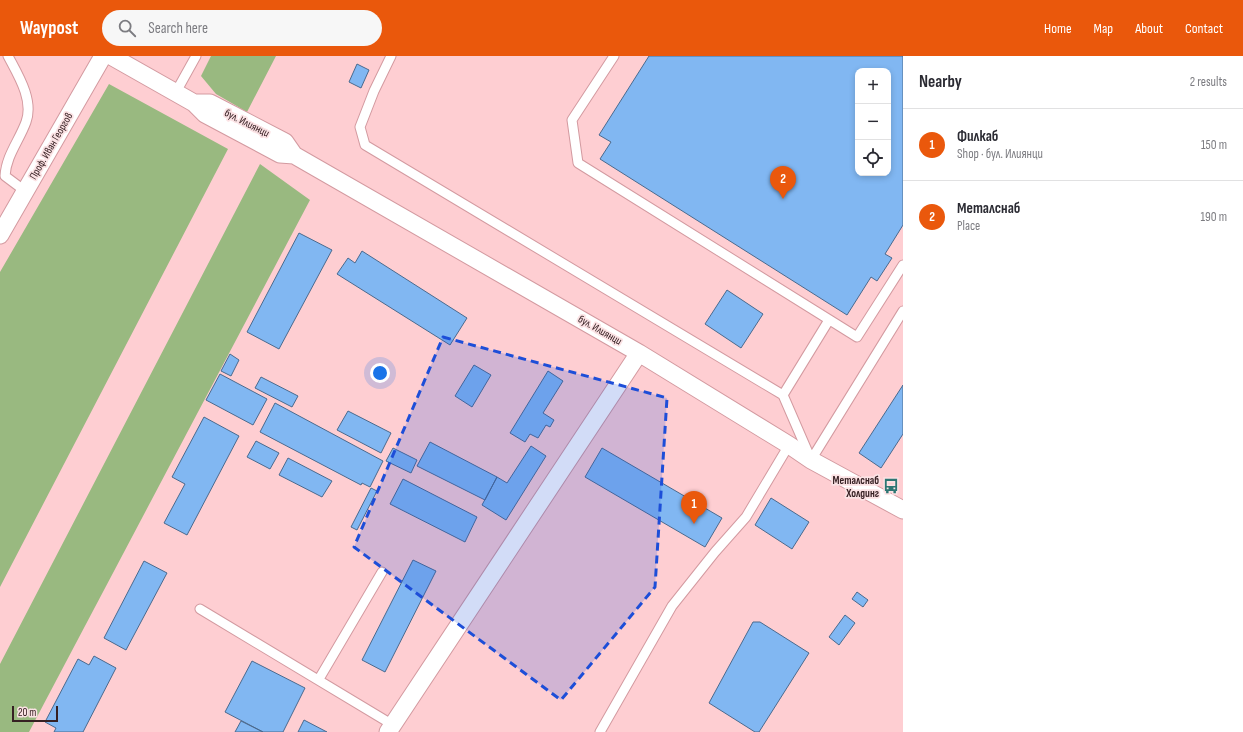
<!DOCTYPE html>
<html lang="en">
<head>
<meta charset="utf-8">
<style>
	:root { --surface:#fff; --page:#f7f7f7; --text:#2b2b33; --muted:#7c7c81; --line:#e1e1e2; --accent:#ea580c }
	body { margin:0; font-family:"Sofia Sans Condensed",sans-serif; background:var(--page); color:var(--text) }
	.controls { position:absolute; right:12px; top:12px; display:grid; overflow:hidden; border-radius:8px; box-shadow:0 2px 6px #0003 }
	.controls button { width:36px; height:36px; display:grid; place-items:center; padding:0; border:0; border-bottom:1px solid var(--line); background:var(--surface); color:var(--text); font:20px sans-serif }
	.scale { position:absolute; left:12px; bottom:10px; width:46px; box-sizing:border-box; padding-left:4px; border:2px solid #362023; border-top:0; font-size:11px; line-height:14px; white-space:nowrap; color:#362023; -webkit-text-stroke:3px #fbe2e4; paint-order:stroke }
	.you { position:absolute; left:380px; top:317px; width:14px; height:14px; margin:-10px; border:3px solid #fff; border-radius:50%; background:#1a73e8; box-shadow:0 0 0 6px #1a73e833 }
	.badge { display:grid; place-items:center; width:26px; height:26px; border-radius:50%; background:var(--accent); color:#fff; font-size:13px; font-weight:700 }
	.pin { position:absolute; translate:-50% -33px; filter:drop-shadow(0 1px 2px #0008) }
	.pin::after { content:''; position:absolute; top:21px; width:14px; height:12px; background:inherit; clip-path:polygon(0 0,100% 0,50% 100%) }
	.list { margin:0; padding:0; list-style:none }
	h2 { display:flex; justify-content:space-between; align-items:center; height:52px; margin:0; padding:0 16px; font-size:17px }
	h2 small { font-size:13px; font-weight:400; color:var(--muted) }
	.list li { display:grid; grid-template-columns:26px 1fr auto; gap:12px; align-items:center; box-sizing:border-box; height:72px; padding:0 16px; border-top:1px solid var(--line) }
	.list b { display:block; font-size:15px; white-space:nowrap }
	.list p { margin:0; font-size:13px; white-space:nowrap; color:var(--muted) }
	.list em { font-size:13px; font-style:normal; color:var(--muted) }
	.icon { flex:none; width:22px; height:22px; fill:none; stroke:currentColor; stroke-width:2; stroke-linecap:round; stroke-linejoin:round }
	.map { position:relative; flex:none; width:903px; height:676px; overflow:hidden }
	header { display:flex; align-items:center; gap:24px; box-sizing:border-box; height:56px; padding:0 20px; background:var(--accent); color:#fff }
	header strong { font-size:19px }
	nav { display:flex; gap:22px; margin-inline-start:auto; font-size:14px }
	.search { width:280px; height:36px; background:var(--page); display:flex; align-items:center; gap:10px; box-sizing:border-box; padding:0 14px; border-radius:22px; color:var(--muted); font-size:15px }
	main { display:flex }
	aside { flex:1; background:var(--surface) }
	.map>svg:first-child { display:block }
</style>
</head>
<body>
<header>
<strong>Waypost</strong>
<div class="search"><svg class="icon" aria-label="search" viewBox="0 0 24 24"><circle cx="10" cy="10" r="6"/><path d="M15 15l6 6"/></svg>Search here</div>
<nav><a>Home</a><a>Map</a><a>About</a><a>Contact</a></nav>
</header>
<main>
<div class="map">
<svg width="903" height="676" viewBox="0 0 903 676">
	<rect width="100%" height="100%" fill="#feced2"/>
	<path fill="#99b980" d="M211,0H276L247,56L216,38L201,20Z
		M109,28L228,93L0,531V216Z
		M260,108L310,144L29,676H0V608Z"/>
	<path fill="#81b7f2" stroke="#4a6a8e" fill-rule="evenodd" d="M649,0H903V169L885,198L892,202L877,225L871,221L847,259L600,103L611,86L599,79ZM858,15H888V117H858Z
		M357,8L369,14L361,32L349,26Z
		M299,177L332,194L279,293L247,276Z
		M362,195L467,262L450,289L337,218L348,202L355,207Z
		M727,234L763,258L741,292L705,268Z
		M230,298L239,304L231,320L221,315Z
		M474,309L491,319L472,351L455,340Z
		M548,315L563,325L543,357L554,364L550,371L546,369L538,382L530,378L525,386L510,377Z
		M220,318L267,343L253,369L206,344Z
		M261,321L298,340L292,351L255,332Z
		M903,329V378L881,412L859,397Z
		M275,347L383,405L370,431L362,427L361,429L260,376Z
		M348,355L391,377L381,397L337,374Z
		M204,361L239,380L187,479L164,467L185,428L172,421Z
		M256,385L279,397L270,413L247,401Z
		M430,386L497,421L485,444L417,410Z
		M531,390L546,400L506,464L482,449L497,421L507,427Z
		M393,392L417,404L411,417L386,405Z
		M602,392L722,462L705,491L585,421Z
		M288,402L332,425L322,441L279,419Z
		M403,423L477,461L465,486L390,448Z
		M371,432L377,435L357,474L351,471Z
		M771,442L809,466L792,493L755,469Z
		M413,504L436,515L385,616L362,604Z
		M144,505L167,517L126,594L104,582Z
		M857,536L868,544L863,551L852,543Z
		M845,559L855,567L839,589L829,581Z
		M753,566H760L809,597L759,676H755L709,647Z
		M94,600L116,612L83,676H54L56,672L45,666L78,603L89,609Z
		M252,605L305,632L283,676H263L225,656Z
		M304,664L327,676H298Z
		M241,665L263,676H235Z"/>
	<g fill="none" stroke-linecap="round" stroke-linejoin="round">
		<defs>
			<path id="service" d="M8,0C18,19 34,44 26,66C19,85 6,100 5,120L25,135
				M391,0L374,35L360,71L365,89L783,339L809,399
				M614,0L572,64L578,107L857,281L903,209
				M176,36L196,0
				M783,339L829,264
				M811,404L903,255
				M200,553L393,669
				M319,623L382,516
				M600,676L672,550L715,496L746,461L789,389"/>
			<path id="minor" d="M111,0L194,47L205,58L280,98L294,99
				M194,47H210L285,86L294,99L639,297L789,389L811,404L903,454
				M0,179L103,0
				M388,676L639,297"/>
		</defs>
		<use href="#service" stroke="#d39aa0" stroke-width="11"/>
		<use href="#minor" stroke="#d39aa0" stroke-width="19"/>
		<use href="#service" stroke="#fff" stroke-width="9"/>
		<use href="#minor" stroke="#fff" stroke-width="17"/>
	</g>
	<path fill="#1d4ed8" fill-opacity="0.2" stroke="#1d4ed8" stroke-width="3" stroke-dasharray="8 5" stroke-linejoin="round" d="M443,281L667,342L655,531L561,644L354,491Z"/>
	<defs>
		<symbol id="bus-bare" viewBox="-9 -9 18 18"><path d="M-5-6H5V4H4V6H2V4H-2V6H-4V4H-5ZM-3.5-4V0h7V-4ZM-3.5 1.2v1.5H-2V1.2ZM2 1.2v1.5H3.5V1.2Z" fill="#2d7673" stroke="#fbe2e4" stroke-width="2.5" paint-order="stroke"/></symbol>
	</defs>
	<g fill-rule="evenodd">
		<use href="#bus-bare" x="880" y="419" width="22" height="22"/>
	</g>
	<g text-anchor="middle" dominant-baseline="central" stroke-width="3.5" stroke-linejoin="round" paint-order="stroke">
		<g font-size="11" fill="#362023" stroke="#fbe2e4">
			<text transform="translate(247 67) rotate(27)">бул. Илиянци</text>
			<text transform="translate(51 90) rotate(-60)">Проф. Иван Георгов</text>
			<text transform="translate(600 274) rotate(30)">бул. Илиянци</text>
		</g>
		<g font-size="11" font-weight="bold" fill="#362023" stroke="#fbe2e4" text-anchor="end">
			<text x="879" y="424">Металснаб<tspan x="879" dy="13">Холдинг</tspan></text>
		</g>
	</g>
</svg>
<div class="controls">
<button>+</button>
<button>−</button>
<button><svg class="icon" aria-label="locate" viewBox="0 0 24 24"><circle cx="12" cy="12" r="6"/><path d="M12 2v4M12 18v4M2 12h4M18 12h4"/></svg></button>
</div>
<div class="scale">20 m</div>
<div class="you"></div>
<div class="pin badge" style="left:694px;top:468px">1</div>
<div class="pin badge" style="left:783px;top:143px">2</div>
</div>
<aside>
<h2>Nearby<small>2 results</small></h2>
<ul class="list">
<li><span class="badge">1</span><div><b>Филкаб</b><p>Shop · бул. Илиянци</p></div><em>150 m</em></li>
<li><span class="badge">2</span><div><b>Металснаб</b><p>Place</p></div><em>190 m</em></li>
</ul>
</aside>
</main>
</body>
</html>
